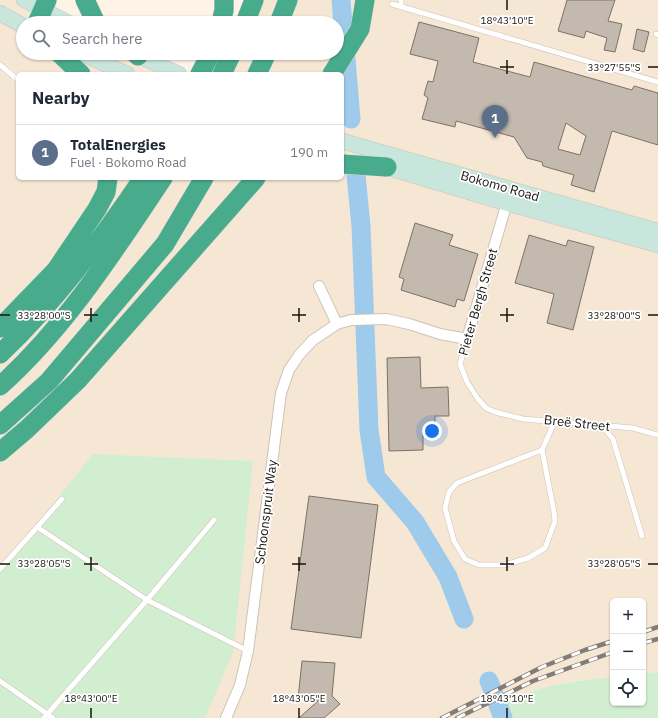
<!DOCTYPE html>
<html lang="en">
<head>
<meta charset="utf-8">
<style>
	:root { --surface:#fff; --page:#f6f6f7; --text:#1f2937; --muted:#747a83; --line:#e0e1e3; --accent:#2f7782 }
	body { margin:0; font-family:"IBM Plex Sans",sans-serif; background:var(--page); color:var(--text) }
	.controls { position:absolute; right:12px; bottom:12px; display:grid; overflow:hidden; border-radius:6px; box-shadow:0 1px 3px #0004 }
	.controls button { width:36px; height:36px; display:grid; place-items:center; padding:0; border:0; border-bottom:1px solid var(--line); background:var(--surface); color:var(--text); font:20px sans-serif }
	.you { position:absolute; left:432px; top:431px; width:14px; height:14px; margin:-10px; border:3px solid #fff; border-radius:50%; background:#1a73e8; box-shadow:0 0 0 6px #1a73e833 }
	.badge { display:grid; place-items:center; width:26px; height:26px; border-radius:50%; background:var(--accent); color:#fff; font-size:13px; font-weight:700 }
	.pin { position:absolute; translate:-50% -33px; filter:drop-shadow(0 1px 2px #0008) }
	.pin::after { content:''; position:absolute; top:21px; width:14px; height:12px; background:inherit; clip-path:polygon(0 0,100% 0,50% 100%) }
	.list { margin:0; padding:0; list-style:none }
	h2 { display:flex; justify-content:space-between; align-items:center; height:52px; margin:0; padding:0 16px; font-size:17px }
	h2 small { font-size:13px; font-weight:400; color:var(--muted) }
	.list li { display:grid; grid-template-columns:26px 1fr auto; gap:12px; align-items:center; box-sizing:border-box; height:56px; padding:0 16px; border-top:1px solid var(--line) }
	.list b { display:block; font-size:15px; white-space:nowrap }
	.list p { margin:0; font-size:13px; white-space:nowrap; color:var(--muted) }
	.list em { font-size:13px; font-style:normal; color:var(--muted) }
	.icon { flex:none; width:22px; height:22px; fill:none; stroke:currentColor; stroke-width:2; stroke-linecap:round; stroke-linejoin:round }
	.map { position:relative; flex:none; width:658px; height:718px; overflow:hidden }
	.search { position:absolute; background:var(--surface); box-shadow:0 1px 3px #0004; left:16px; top:16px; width:328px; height:44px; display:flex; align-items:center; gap:10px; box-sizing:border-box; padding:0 14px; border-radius:22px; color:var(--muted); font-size:15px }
	.panel { position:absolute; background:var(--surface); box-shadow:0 1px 3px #0004; left:16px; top:72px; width:328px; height:108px; border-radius:6px }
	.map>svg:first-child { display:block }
</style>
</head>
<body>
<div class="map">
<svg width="658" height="718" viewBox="0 0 658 718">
	<rect width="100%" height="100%" fill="#fef3e7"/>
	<path fill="#f6e7d5" d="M0,0H24L69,23H23V53H132L179,74H18V178H342V74H220L231,53H337V23H245L254,0H658V672L643,673V601H613V677L567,682L497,710L490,718H0Z"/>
	<path fill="#d2eed1" d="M93,454L253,461L233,653L205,718H0V569Z
		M658,672V718H490C517,686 574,681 613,677V703H643V673Z"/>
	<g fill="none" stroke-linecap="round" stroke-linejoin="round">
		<path stroke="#9ecaeb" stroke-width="19" d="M341,0L351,119
			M356,175L361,226L369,430L376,477L415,522L448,577L464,619
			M489,681L503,718"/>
	</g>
	<path fill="#c3b9ae" stroke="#7b7267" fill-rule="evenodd" d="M567,0H615L608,21L622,24L615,52L604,50L607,38L586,31L584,38L558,31Z
		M419,22L479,38L473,62L530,77L534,62L632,90L634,86L658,93V145L612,131L594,192L571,185L574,175L543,166L542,162L527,158L514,137L456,121L455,127L422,119L428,98L424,95L428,81L433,82L438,61L410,54ZM566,123L586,136L580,155L558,149Z
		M637,29L649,32L644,52L633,49Z
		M415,223L453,235L449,245L478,254L464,301L457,299L455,307L401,290L404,279L399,277Z
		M529,235L566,246L568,240L594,247L573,330L547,323L554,294L515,283Z
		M420,357L421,388L448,387L449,416H435V434H423V450L389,451L387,358Z
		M309,496L378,505L361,638L291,629Z
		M302,661L335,663L332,696L340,704L324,718H299L319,700L298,699Z"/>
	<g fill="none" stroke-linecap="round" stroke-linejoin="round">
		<defs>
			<path id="service" d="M401,0V7
				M392,4L658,82
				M656,34L658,35
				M0,65L18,80
				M467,339L460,364L467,382L478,399L486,408L495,412L523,419L633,428L658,435
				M602,426L613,439L642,536
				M542,450L554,512L555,521L545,548L528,558L504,565H479L465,559L454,541L445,508L449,492L457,483Z
				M542,450L555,421
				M37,527L147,600L248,651
				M0,569L62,499
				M0,681L53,718
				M44,718L147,600L214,520"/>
			<path id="minor" d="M319,286L337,324
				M226,718L240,685L248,651L281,393L289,370L299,355L313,340L337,324L351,320L386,319L409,324L440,334L467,339L508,199"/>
			<path id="secondary" d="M24,0L69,23
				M0,13L23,26
				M81,53L127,74
				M132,53L179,74
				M342,141L658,231
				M376,164L506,203L658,245"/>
			<path id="motorway" d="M85,0L96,23
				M37,23L47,0
				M221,23L224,10V0
				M245,23L254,0
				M279,23L288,0
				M59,53L81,74
				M135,53L138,56
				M200,74L211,53
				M222,74L232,53
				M257,74L267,53
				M332,74L360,29L365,0
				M342,164L387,167
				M0,328L56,270L97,209L106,192L108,178
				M0,354C55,302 101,240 143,178
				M0,386C66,327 114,251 163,178
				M0,425L49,381L165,244L204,178
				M0,452L27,429L78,380L256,178"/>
		</defs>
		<use href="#service" stroke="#ccc2b6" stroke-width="6"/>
		<use href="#minor" stroke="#ccc2b6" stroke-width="12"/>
		<use href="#secondary" stroke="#ccc2b6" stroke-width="16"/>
		<use href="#motorway" stroke="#d5d5d4" stroke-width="20"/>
		<use href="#service" stroke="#fff" stroke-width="5"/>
		<use href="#minor" stroke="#fff" stroke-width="10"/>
		<use href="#secondary" stroke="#c8e6dc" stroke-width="15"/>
		<use href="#motorway" stroke="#48ab8c" stroke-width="19"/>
		<defs>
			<path id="rail" d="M643,632L658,627
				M643,643L658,639
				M442,718L542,667L585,650L613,641
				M457,718L533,681L613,652"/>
		</defs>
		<use href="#rail" stroke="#847d75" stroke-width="4.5"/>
		<use href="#rail" stroke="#fff" stroke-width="3" stroke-dasharray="9" stroke-linecap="butt"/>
	</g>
	<path fill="none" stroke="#181410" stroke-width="1.5" d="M507,0V10M507,60V74M500,67H514M648,67H658M91,308V322M299,308V322M507,308V322M0,315H10M84,315H98M292,315H306M500,315H514M648,315H658M91,557V571M299,557V571M507,557V571M0,564H10M84,564H98M292,564H306M500,564H514M648,564H658M91,708V718M299,708V718M507,708V718"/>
	<g text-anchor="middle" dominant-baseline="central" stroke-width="3.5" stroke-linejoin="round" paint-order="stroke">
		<g font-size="13" fill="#181410" stroke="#fff">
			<text transform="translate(500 186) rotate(16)">Bokomo Road</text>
			<text transform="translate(478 302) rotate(-74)">Pieter Bergh Street</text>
			<text transform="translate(577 423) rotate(6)">Breë Street</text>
			<text transform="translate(266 512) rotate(-83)">Schoonspruit Way</text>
		</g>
	</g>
	<g font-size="10" text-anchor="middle" fill="#181410" stroke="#fff" stroke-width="3.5" stroke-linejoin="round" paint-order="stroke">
		<text x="507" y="24">18°43'10"E</text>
		<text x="614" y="71">33°27'55"S</text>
		<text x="44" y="319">33°28'00"S</text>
		<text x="614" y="319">33°28'00"S</text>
		<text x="44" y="567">33°28'05"S</text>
		<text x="614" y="567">33°28'05"S</text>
		<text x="91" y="702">18°43'00"E</text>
		<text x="299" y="702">18°43'05"E</text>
		<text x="507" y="702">18°43'10"E</text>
	</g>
</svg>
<div class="controls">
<button>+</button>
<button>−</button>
<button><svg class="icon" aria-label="locate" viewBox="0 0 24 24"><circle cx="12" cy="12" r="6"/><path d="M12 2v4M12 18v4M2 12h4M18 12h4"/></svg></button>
</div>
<div class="you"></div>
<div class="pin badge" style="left:495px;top:138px;background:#5c6f8a">1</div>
<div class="search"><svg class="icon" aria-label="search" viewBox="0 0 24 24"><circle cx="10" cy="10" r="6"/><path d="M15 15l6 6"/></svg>Search here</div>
<section class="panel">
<h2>Nearby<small></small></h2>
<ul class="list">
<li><span class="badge" style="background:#5c6f8a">1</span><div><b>TotalEnergies</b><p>Fuel · Bokomo Road</p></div><em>190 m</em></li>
</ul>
</section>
</div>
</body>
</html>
